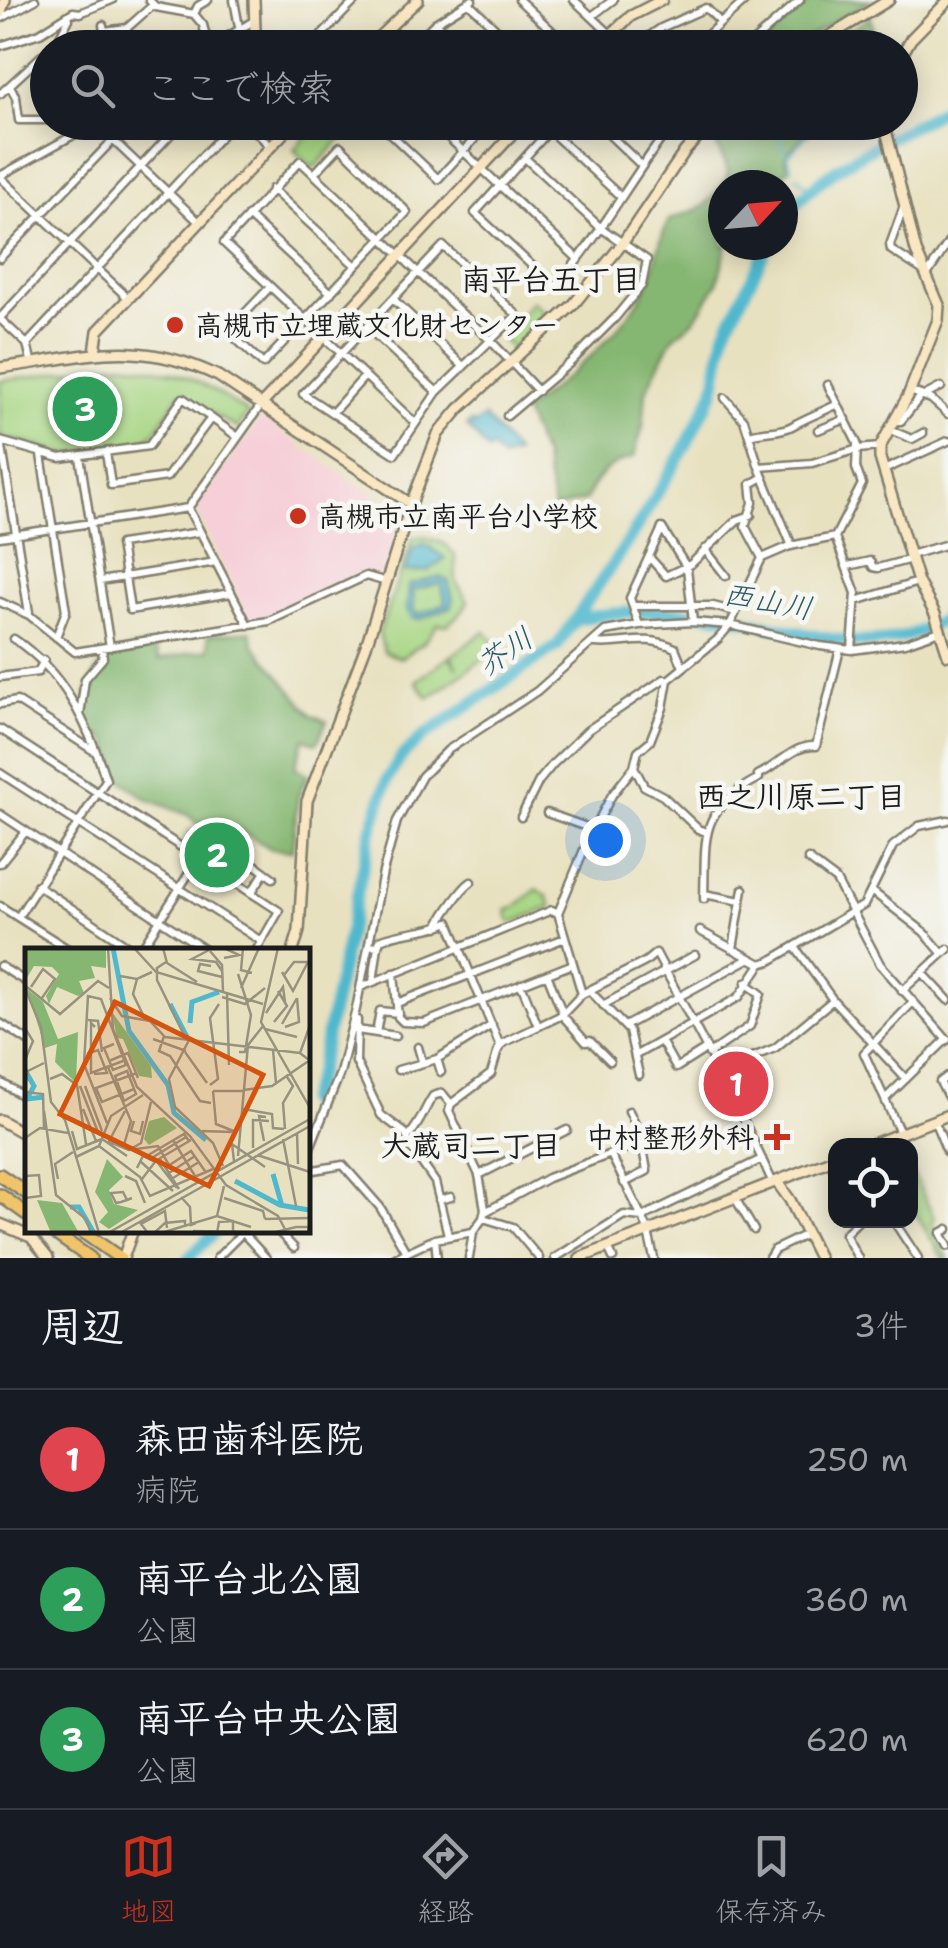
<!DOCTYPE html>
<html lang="ja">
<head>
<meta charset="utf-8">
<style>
	:root { --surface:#171b24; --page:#242831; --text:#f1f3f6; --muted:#9ea1a6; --line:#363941; --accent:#c8321e }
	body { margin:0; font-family:"Shantell Sans","Klee One",sans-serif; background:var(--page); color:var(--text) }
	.controls { position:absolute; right:30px; bottom:30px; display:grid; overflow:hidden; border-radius:20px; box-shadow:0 5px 25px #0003 }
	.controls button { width:90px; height:90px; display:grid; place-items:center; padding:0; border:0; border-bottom:2px solid var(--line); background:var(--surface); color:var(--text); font:50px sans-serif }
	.compass { position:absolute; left:708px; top:170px; width:90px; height:90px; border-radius:50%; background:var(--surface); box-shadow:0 5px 25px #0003; rotate:64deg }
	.you { position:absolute; left:605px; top:840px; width:35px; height:35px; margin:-25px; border:8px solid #fff; border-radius:50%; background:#1a73e8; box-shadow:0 0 0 15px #1a73e833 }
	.badge { display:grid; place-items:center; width:65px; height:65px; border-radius:50%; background:var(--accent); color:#fff; font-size:32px; font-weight:700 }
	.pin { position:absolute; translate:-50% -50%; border:5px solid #fff; box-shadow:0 2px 10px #0006 }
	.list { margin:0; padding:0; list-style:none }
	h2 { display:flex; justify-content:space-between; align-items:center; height:130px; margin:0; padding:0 40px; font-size:42px }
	h2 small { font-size:32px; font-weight:400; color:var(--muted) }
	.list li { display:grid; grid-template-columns:65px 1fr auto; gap:30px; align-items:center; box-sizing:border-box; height:140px; padding:0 40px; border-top:2px solid var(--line) }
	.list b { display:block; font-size:38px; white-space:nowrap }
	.list p { margin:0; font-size:32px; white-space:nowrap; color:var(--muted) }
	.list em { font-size:32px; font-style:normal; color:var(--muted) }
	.icon { flex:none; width:55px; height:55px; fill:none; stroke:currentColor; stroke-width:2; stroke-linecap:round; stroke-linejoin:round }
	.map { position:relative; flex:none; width:948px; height:1258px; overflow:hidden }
	.search { position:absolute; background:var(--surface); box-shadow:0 5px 25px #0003; left:30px; right:30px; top:30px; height:110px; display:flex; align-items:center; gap:25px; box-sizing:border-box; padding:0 35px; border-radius:55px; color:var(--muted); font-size:38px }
	.sheet { height:550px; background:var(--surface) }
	nav { display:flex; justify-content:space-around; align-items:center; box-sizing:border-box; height:140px; border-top:2px solid var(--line); background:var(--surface); font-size:28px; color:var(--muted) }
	nav a { display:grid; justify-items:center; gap:5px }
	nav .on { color:var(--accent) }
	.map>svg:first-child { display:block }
</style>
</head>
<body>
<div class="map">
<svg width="948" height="1258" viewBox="0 0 948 1258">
	<rect width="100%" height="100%" fill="#f6f6f2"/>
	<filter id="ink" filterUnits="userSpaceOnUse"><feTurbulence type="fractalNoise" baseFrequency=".01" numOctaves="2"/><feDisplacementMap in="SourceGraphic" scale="20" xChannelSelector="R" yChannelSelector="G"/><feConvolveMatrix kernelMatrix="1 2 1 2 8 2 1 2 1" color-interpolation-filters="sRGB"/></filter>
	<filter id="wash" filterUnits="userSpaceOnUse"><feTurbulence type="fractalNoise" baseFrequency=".0048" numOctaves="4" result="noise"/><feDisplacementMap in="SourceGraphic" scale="40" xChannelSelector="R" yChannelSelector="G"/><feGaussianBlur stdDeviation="2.25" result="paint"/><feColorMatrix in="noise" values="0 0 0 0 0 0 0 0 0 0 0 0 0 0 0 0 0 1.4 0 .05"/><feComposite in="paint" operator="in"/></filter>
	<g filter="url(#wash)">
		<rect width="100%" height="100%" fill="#e8e1c0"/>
		<path fill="#f6cfd8" d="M261,419L395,510L399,520L383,573L379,576L366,572L276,614L249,620L196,508Z"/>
		<path fill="#a8d684" stroke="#627950" stroke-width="2.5" d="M319,123H343L350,129L316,166L311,167L294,150Z
			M532,301L549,317L512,350L502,338Z
			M121,363C181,369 198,380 248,413L237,428L180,394L154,433L141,444L65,454L0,435V381Z
			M424,537L445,544L455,555L456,582L468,601L462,612L447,625L438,624L424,642L401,658L384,652L379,633L413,538Z
			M485,631L499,648L428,698L416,681L449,657L458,668L451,656Z
			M191,831L239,832L242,838L222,867L184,843Z
			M537,889L547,896L552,907L511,923L506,911L515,907Z
			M912,1172L935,1220L931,1222L948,1258H943L911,1206Z"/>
		<path fill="#86b772" stroke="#516a47" stroke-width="2.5" d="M811,0H872L792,47H757Z
			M871,17L876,47H823Z
			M723,123V122L815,123L785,156L789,169L770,185H723C737,166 714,152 713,133Z
			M723,185V245H727L717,284L696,318L672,339L646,391L643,426L634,457C610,463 595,476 586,500L554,509L543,456L523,411C565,380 630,329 650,279C658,259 658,240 669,220L703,207Z
			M251,631L254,645L312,715L327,721L317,743L304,739L295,767L308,774L298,796L292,851L272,849L239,830L198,824L188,815L147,799L120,779L107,740C74,726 84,679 108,659C119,650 139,648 153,644L159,660L209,649L208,635Z"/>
		<path fill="#4fb8cd" stroke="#366a74" stroke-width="2.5" fill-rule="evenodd" d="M485,417L516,454L502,459L492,448L488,451L467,426L471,422L474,425Z
			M425,544L445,558L428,571L405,572L413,548Z
			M439,577L448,581L453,600L451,607L421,619L412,618L407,610L409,585ZM441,583L446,604L419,614L414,612L413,590Z"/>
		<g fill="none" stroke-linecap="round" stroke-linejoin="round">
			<path stroke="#4fb8cd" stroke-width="2.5" d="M754,130L777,134L788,156
				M792,169L788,156L820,122
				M797,176L809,189"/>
			<path stroke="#4fb8cd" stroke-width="12" d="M783,220C824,164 890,141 948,106
				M575,620C626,608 687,610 738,619C812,632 877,664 948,616
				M308,1102L319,1070L371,831L388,778L402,756L422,737L557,646L629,540L682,453L714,391L725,332L768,245
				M189,1258L217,1230"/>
		</g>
	</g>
	<g filter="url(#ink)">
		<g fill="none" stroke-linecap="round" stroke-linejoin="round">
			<defs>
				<path id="street" d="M149,0L156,7L194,14L203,25L209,48L255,20
					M234,0L239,27
					M519,0L565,43L560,48
					M574,0L625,48
					M468,2L516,48
					M80,13L112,0
					M194,14L198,6L208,0
					M592,16L613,0
					M0,19L35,0
					M435,23L461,48
					M103,25L106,42
					M104,31L127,28L153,5
					M56,44L69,19
					M0,46L40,33L73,12L81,13
					M330,48L320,37L356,0
					M410,48L435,23L472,0
					M632,48L661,28L706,8L720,22
					M693,48L746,0
					M746,48L800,0
					M10,86L16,97L19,120H48
					M0,94L48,50
					M246,122L270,146
					M378,122L438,179L490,122
					M432,122L578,259
					M557,122L475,213L555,287C601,237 632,175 674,122
					M596,122L641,165
					M650,122L664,135
					M95,123L200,223
					M550,131L620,196
					M0,176L95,123
					M0,177L128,298
					M272,189L356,266
					M904,206L890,245L891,250L925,272
					M248,216L331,293
					M443,246L517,315L437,392L395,454L303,394Z
					M0,258L112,141
					M927,275L948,243
					M270,287L232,327L233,336L263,364L407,212L340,146L314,174
					M393,299L463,366
					M0,318L182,122
					M0,319L27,344L32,364
					M367,327L437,392
					M27,344L234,122
					M828,385L857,443L856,468L862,484L835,537L856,593L852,650
					M910,391L931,399L948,414
					M924,396L941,387
					M725,398L744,420L759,467
					M332,413L365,376
					M507,416L571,362L615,318L642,285L647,260L601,228L525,158
					M895,421H901L921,396
					M414,422L224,243L300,161L492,342L538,391
					M818,430L846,419
					M890,430L912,439L923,433
					M750,435C763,430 780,433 792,426C806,418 822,412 838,404
					M0,441L60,458L149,446L183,398L238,437
					M1,441L29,613
					M106,453L111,485L167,477L211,418
					M41,455L66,611L56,637
					M80,457L110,647
					M884,470L948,441
					M763,477L792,546
					M188,508L248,625
					M200,532L120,544L130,610L231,593
					M0,537L188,508L261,405
					M705,549L726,576
					M910,555L948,544
					M649,557L666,576L691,564L737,520L751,515
					M762,558L790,546L835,537
					M848,566L870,561L873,567L878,568L911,559
					M100,581L216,562
					M856,601L918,582
					M0,602L29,615L75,652L269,621L366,576L387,582
					M634,606H713L736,612
					M639,625L630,598L662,528L687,568L693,622
					M14,639C64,672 88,724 106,780L18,917
					M595,643C625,646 643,633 675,648L683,667
					M0,677L38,672L44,660
					M0,704L17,701L94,751
					M80,715L85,679L103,658L102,648
					M0,729L279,911L256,951
					M634,767L644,786L663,796L698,829L706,832
					M0,773L261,941
					M547,813L595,830
					M0,814L207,951
					M521,817L539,781L553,764L588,730L664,679L668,680
					M808,859L836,880L880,964L947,1040
					M251,862L273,878
					M0,863L26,831
					M37,885L135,951
					M873,892L924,932L942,953
					M251,893L265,872
					M704,894L741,901
					M704,899C706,836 697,811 759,778L758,775C779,766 793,744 816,746L840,649
					M0,906L71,951
					M438,927C442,916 462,888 471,882
					M700,931L761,964L770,961L864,905L893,846L919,826L948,820
					M369,945L378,946L380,940C403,930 426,933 449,922L500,1046
					M795,947L833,1000L906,1079
					M733,949L743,889
					M140,951L198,859
					M0,966L28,983
					M922,972L948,1000
					M394,973L398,1017L403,1022L424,1023L573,964
					M547,974L563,1014
					M373,982L378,946
					M521,984L538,1026
					M361,987L552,910L558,913
					M590,991L629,1031L639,1075
					M902,991L948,949
					M582,994L558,913L588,840L612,795L634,767L638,751L650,741L663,708L668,680L718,639L730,625L762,558L745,526L753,503L751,484L763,477L759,467L812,463L858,449L880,447
					M397,1003L565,938
					M603,1005L695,955
					M562,1015L586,1042L590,1041L610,1061
					M357,1020L356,1062L381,1115L405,1133L412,1149L435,1182L448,1235
					M0,1023L28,1041
					M625,1026L750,958
					M357,1030L396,1036
					M376,1033L380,1011L398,1013
					M661,1041L676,1068L706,1049
					M418,1047L422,1061
					M709,1054L750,1026L761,994L746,983
					M636,1055L739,997L761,964
					M437,1059L441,1072
					M398,1070L437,1059L492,1025
					M718,1071L775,1048L833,1000
					M948,1076L940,1082L948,1097
					M0,1082L28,1099
					M886,1098L947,1039
					M934,1120L948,1154
					M900,1133L864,1053L912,1003
					M408,1137C422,1121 423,1111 433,1096L442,1093L451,1104
					M308,1153L340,1073L356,1009L383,872L397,821L422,776L448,750L537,691L605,631L639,625L693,622L730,625L820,646L852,650L905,643L940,631
					M611,1155L649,1231
					M308,1171L343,1165L380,1207L406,1252
					M479,1175L567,1130
					M624,1183L647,1171L641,1137L629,1111
					M735,1198L754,1230
					M439,1200L451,1197
					M485,1212L548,1178L642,1142
					M483,1218L513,1227L539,1258
					M893,1220L918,1258
					M948,1229L941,1233L948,1246
					M277,1230L294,1248
					M648,1232L654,1258
					M243,1233L266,1258
					M435,1239L437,1258
					M608,1247L613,1258
					M217,1258L245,1230
					M395,1258L435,1239L473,1232
					M469,1258L473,1232L483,1218L485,1209L479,1175L449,1111L451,1104L491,1074L498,1050L503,1043L562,1015L582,994L645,962L656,953L736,1104L773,1183
					M555,1258L624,1215L642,1217L762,1159
					M769,1258L774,1250L807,1234
					M858,1258L845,1234L859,1220"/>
				<path id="secondary" d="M254,0L255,30L260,48
					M0,14L5,0
					M367,48L418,0
					M596,48L631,16L662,0
					M810,48L889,0
					M900,58L911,39L948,1
					M884,122L916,251L939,305L938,320L908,396L880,447V458L918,582L935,614L948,655
					M95,352L98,331L294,122
					M0,368C84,357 136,336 218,376L411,504
					M261,405L524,122
					M293,951L299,931L307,801L366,646L411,504L438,434L459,409L574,304L622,244L685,151L712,122
					M0,1120L28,1136
					M868,1146L948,1115
					M777,1182L790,1200L819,1258
					M0,1224L31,1237L48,1258
					M123,1258L133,1230
					M580,1258L836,1158"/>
				<path id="highway" d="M0,1175L28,1194
					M0,1195L28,1215
					M50,1230L90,1258
					M80,1230L120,1258"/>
			</defs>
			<use href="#street" stroke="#827e6e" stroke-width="11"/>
			<use href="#secondary" stroke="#827e6e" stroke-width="14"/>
			<use href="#highway" stroke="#827e6e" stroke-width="16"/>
			<use href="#street" stroke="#fff" stroke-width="6"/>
			<use href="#secondary" stroke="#f9e7c3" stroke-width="9"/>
			<use href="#highway" stroke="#f0c469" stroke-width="11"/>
		</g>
	</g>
	<g fill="#c8321e" stroke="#f6f6f2" stroke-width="4">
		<circle cx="175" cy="325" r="10"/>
		<circle cx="298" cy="516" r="10"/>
		<path d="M772 1122h10v10h10v10h-10v10h-10v-10h-10v-10h10z"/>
	</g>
	<g text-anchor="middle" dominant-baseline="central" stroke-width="9" stroke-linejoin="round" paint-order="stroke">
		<g font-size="28" font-weight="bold" fill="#1c1c1c" stroke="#f6f6f2" text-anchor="start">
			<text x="195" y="325">高槻市立埋蔵文化財センター</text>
			<text x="318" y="516">高槻市立南平台小学校</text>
			<text x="754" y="1137" text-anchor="end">中村整形外科</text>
		</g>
		<g font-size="30" font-weight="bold" fill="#1c1c1c" stroke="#f6f6f2">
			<text x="551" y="279">南平台五丁目</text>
			<text x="801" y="796">西之川原二丁目</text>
			<text x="471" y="1145">大蔵司二丁目</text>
		</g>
		<g font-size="30" font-style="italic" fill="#305a63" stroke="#f6f6f2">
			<text transform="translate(768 601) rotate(10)">西山川</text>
			<text transform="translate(505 651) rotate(-34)">芥川</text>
		</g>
	</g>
	<g transform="translate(25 948)">
		<rect width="285" height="285" fill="#e8e1c0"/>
		<path d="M0,0L81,1V20L66,18L70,30L54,33L59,45L53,48L32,39L24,56L21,48L34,26L27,19L9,18L0,33ZM2,41L18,54L33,91L53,84L51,135L30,114L32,96L20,100ZM87,64L126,118L127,130L114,128L98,91L92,90ZM139,169L152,180L124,197L119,191L124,173ZM82,211L98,229L84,242L89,256L113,262L84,281L74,274L83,264L70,244ZM12,252L37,255L54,285H26Z" fill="#86b772"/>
		<path fill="none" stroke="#4fb8cd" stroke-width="5" d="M88,0L104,83L143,137L149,165L181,192M145,56L162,89M165,75L167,54L194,44M0,122L9,138L2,151L19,149M248,226L257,258M210,233L255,257L284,262M45,259H54L69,285"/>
		<path fill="none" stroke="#96927e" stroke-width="2.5" d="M83,0L88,81L112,139L165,188L201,237L253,268L262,285M109,0L131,24L238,56M138,0L142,15L172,34M199,0L214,7L199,10M218,0L216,22L227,25M253,0L236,74L285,160M184,2L167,11L191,14L197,23M185,3L197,17L198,43M141,14L132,20V32L161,91M186,18L175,16L173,23L197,29M257,24L268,43L283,14M213,26L226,67L220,104H214M259,27L269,14H285M95,28L112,31L127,24M112,31L108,46L121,73M2,39L35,66L73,33L84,40M6,39L18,21L30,31L17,50M0,40L16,79L26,154L40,172L74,285M216,40L234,0M202,45L204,117M197,49L220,56L240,40M85,50L97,68L125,73L140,89L275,105M241,65L258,39L260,54M63,72L73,73L77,104M249,74L262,58L253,43M257,76L272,50M70,79L66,75V125L98,113M260,79L274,74L272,50M0,80L8,93L0,112M240,81L272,89M139,88L134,103L145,108L175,153L186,155M128,91L161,103M164,92L144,131L150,159L188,195L198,218M248,102L251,135M160,104L182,135M62,106L73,102L82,125L69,126M284,112L275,105L285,77M84,113L103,105L113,130M83,119L106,173L98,200M102,123L111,146L99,153L90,128ZM25,131L37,126L53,138M52,137L61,196M185,137L193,131L185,70L194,56M55,138L73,184M60,138L77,183M0,139L3,123L19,115M109,141L77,154L71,140L112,125M219,142L247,138L285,112M188,143L191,176L211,184M188,143H219M0,144L18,146L19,180M58,161L71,193M218,161L247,166L248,180L259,181M19,163L31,247L61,271L66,285M109,173L106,183L115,186L118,173M82,175L59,116L63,48L76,51L101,117L88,122L79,100L89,96M260,181L258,155L268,138L262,129M47,183L52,201L77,191L102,208M177,183L207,184M272,185L273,216M0,190L15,180L43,185M258,191L271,258M148,192L170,228M239,193L234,168L241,169M85,194L104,202L116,195L126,154M83,195L100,163M74,198L115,229L125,248L188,221M228,200V172L244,173M111,201L133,198L144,217M232,207L285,224M213,208L223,97L238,78M51,209L74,198L86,168L118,147M120,209L159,186L164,193M125,211L161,189M135,211L154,241M132,212L166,192M115,213L148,243M209,213L207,196L240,219M133,215L152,240M112,220L118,208L130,214L117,231M140,220L166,203L180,223M144,225L170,208M0,228L14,227L16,248L0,250M100,228L111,233L120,255M148,230L174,214M33,231L30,216L48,204M156,249L165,259L166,277L171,275M199,250L238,263L240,271M102,252L98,244L86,245L91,255L96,254L102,252L107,250M192,268L199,238M240,271L285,270M168,283L226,284M83,285L285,171M95,285L285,178M123,285L116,276L140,263L142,280M129,285L140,275L160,273V279M136,285L192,268L226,279M192,285L194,274L208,273V284M247,285L271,279H283L284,285"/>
		<path fill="#d4530e" fill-opacity="0.15" stroke="#d4530e" stroke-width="5" d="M90,54L238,127L184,238L35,166Z"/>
		<rect width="285" height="285" fill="none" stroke="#1c1c1c" stroke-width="5"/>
	</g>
</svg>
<div class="controls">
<button><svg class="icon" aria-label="locate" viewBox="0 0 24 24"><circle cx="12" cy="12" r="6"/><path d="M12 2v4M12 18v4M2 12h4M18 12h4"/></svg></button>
</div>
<svg class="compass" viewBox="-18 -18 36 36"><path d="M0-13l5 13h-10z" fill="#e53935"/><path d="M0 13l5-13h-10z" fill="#9ea1a6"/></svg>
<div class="you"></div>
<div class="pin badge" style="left:736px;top:1084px;background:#e0444e">1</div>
<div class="pin badge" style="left:217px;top:855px;background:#2e9e5b">2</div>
<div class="pin badge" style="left:85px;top:409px;background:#2e9e5b">3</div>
<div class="search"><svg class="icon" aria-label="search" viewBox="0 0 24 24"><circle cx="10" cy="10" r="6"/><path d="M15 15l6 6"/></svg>ここで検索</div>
</div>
<section class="sheet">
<h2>周辺<small>3件</small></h2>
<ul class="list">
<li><span class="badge" style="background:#e0444e">1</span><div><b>森田歯科医院</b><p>病院</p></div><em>250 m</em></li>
<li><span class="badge" style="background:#2e9e5b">2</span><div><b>南平台北公園</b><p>公園</p></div><em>360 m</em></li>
<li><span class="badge" style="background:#2e9e5b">3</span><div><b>南平台中央公園</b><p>公園</p></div><em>620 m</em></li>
</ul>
</section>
<nav>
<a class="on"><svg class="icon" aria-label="map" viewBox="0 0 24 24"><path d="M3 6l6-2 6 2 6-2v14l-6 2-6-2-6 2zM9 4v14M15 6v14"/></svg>地図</a>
<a><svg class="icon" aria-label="directions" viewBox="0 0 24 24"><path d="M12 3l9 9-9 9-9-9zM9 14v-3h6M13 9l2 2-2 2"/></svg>経路</a>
<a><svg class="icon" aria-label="saved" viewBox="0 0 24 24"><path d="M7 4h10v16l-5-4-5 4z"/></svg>保存済み</a>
</nav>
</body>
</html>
